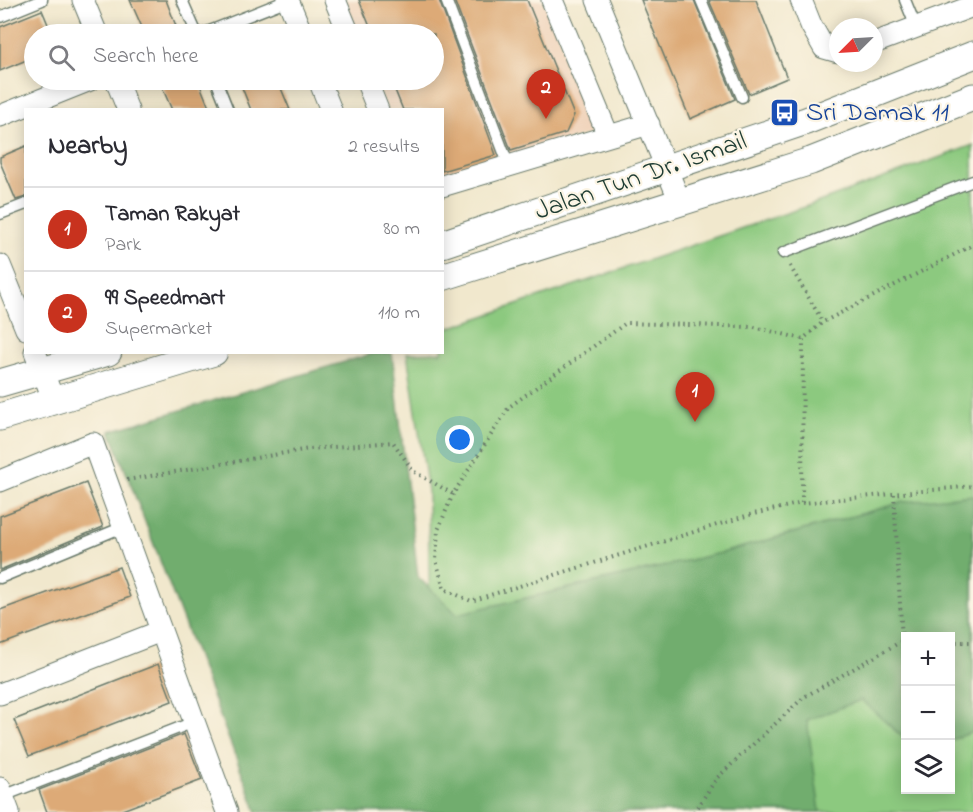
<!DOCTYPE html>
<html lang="en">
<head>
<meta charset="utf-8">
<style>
	:root { --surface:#fff; --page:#f2f2f3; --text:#2b2b33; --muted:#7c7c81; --line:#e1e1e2; --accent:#c8321e }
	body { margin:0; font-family:"Indie Flower",sans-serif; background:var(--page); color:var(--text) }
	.controls { position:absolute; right:18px; bottom:18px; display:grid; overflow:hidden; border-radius:0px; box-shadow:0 3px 15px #0003 }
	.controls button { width:54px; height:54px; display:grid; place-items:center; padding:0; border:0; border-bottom:2px solid var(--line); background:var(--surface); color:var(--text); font:30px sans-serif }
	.compass { position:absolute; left:829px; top:18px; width:54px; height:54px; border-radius:50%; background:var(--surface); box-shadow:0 3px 15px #0003; rotate:246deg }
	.you { position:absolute; left:460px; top:440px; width:21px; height:21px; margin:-15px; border:4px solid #fff; border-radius:50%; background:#1a73e8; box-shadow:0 0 0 9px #1a73e833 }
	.badge { display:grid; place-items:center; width:39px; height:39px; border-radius:50%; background:var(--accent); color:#fff; font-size:20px; font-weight:700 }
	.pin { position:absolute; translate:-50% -50px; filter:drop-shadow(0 2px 3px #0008) }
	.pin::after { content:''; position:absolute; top:32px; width:21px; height:18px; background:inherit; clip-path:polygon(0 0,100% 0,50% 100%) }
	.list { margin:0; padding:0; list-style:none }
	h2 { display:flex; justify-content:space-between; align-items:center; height:78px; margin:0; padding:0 24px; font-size:26px }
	h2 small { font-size:20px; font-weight:400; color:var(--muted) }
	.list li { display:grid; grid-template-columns:39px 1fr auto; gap:18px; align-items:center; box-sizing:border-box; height:84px; padding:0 24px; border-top:2px solid var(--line) }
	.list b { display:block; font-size:22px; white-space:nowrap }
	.list p { margin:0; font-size:20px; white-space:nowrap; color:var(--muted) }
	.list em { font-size:20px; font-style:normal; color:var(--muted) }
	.icon { flex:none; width:33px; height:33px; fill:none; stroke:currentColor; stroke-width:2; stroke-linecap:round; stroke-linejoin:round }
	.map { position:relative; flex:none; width:973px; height:812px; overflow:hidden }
	.search { position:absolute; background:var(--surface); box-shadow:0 3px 15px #0003; left:24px; top:24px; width:420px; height:66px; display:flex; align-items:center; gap:15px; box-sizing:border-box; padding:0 21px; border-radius:33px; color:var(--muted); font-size:22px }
	.panel { position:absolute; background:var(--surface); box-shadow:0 3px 15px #0003; left:24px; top:108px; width:420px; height:246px; border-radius:0px }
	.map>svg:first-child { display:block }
</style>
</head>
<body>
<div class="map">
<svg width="973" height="812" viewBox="0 0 973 812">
	<rect width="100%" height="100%" fill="#fcf5e5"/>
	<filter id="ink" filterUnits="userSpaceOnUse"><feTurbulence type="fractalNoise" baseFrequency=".0167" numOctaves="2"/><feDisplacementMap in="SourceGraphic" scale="12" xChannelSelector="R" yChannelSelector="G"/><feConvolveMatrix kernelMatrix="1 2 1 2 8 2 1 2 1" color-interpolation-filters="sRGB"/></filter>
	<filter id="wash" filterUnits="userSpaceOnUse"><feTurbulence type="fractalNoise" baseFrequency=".008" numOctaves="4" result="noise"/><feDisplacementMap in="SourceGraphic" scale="24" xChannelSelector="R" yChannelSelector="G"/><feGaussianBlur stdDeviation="1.35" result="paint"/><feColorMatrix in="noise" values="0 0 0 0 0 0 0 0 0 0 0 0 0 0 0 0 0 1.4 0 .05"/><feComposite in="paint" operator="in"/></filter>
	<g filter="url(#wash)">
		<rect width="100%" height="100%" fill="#f1e8cd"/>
		<path fill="#f1d5bd" d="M343,0H544L599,131L443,177L442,110L387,109L375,80H434V34H357Z"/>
		<path fill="#8cc97f" stroke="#56835a" stroke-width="1.5" fill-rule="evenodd" d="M973,145V812H681L430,648L428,491L407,353L442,352L443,330L816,203ZM906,636H950V790H906Z"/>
		<path fill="#71ad6e" stroke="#487551" stroke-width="1.5" d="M375,353H392L418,577L457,614L725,552L903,502L973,495V732L951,740L950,636H906L905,739L861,700L807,720L820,812H257L110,431Z"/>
		<g id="blocks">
			<path fill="#da7" d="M130,0H166L176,26L155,34H145Z
				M359,0H439L496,155L442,171V110H403L391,80H434V34H373Z
				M454,0H527L574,115L566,133L511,150Z
				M641,0H694L735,99L690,119Z
				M709,0H756L787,78L749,94Z
				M42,10L52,34H34V57L0,71V27Z
				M159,80H198L210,110H172Z
				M239,80L278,81L290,110H251Z
				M26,146V197L16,200L0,162V157Z
				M86,483L103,527L0,570V516Z
				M119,567L130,597L0,645V610Z
				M158,664L172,701L29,756L14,720Z
				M184,734L202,780L117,812H47L39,790Z"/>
		</g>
	</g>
	<g filter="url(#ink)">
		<use href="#blocks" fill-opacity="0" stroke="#68796a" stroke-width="1.5"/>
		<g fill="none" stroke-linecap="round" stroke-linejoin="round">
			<defs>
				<path id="service" d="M182,0L197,34
					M446,0L509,166
					M701,0L742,97
					M905,0L916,27
					M0,17L42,0
					M202,34L288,0
					M216,80L228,110
					M0,214L26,204
					M783,253L973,181
					M0,578L123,527
					M3,796L194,722"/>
				<path id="minor" d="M83,0L97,34
					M288,0L302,34
					M335,0L349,34
					M552,0L608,135
					M597,0L681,204
					M801,0L811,25L824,48L838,52
					M874,43L973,6
					M116,80L128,110
					M319,80L331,110
					M366,80L378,110
					M0,116L90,80
					M442,186L649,124
					M0,265L26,329
					M35,352L54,401
					M0,481L93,443L227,812
					M0,694L161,631
					M0,788L9,812"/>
				<path id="tertiary" d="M442,244L806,121L973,55
					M442,277L811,161L973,97
					M0,383L108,352
					M0,417L214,352"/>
			</defs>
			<use href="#service" stroke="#68796a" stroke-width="13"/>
			<use href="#minor" stroke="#68796a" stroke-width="23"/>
			<use href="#tertiary" stroke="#68796a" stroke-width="29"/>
			<path stroke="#68796a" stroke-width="4" stroke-dasharray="1.5 4.5" stroke-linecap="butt" d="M790,266L823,322
				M127,480L309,449L393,442L413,471L453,494L509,407L626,323L754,327L803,339
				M453,494L438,530L436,560L444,589L471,601L749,515L802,503L973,486
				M894,494L902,641
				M802,503L803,339L823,322L973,245
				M950,642H973
				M694,812L717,778L804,697L902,641H906"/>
			<use href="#service" stroke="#fff" stroke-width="10"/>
			<use href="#minor" stroke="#fff" stroke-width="21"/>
			<use href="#tertiary" stroke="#fff" stroke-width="27"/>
		</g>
	</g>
	<defs>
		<symbol id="bus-square" viewBox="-11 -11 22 22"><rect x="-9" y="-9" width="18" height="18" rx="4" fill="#1a4fb4" stroke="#fcf5e5"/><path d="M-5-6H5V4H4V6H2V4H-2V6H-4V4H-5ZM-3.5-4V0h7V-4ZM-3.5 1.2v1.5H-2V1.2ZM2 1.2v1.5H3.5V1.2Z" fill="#fff"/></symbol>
	</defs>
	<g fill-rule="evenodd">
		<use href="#bus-square" x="768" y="96" width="33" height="33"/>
	</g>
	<g text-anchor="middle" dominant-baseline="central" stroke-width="4.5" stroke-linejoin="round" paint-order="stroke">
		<g font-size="27" fill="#164399" stroke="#fcf5e5" text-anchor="start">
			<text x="806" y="113">Sri Damak 11</text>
		</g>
		<g font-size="27" fill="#1f3d34" stroke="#fcf5e5">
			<text transform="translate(641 177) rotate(-19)">Jalan Tun Dr. Ismail</text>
		</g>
	</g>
</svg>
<div class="controls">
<button>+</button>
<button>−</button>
<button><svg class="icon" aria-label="layers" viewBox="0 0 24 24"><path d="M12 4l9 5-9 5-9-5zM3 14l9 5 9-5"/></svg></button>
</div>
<svg class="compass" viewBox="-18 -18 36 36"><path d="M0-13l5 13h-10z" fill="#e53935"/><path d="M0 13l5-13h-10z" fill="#7c7c81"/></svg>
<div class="you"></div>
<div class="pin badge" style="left:695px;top:422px">1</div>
<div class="pin badge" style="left:546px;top:119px">2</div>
<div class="search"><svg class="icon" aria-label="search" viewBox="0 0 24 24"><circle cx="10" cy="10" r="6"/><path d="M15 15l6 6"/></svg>Search here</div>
<section class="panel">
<h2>Nearby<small>2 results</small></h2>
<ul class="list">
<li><span class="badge">1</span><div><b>Taman Rakyat</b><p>Park</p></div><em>80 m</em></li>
<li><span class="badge">2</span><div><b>99 Speedmart</b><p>Supermarket</p></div><em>110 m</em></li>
</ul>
</section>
</div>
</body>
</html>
